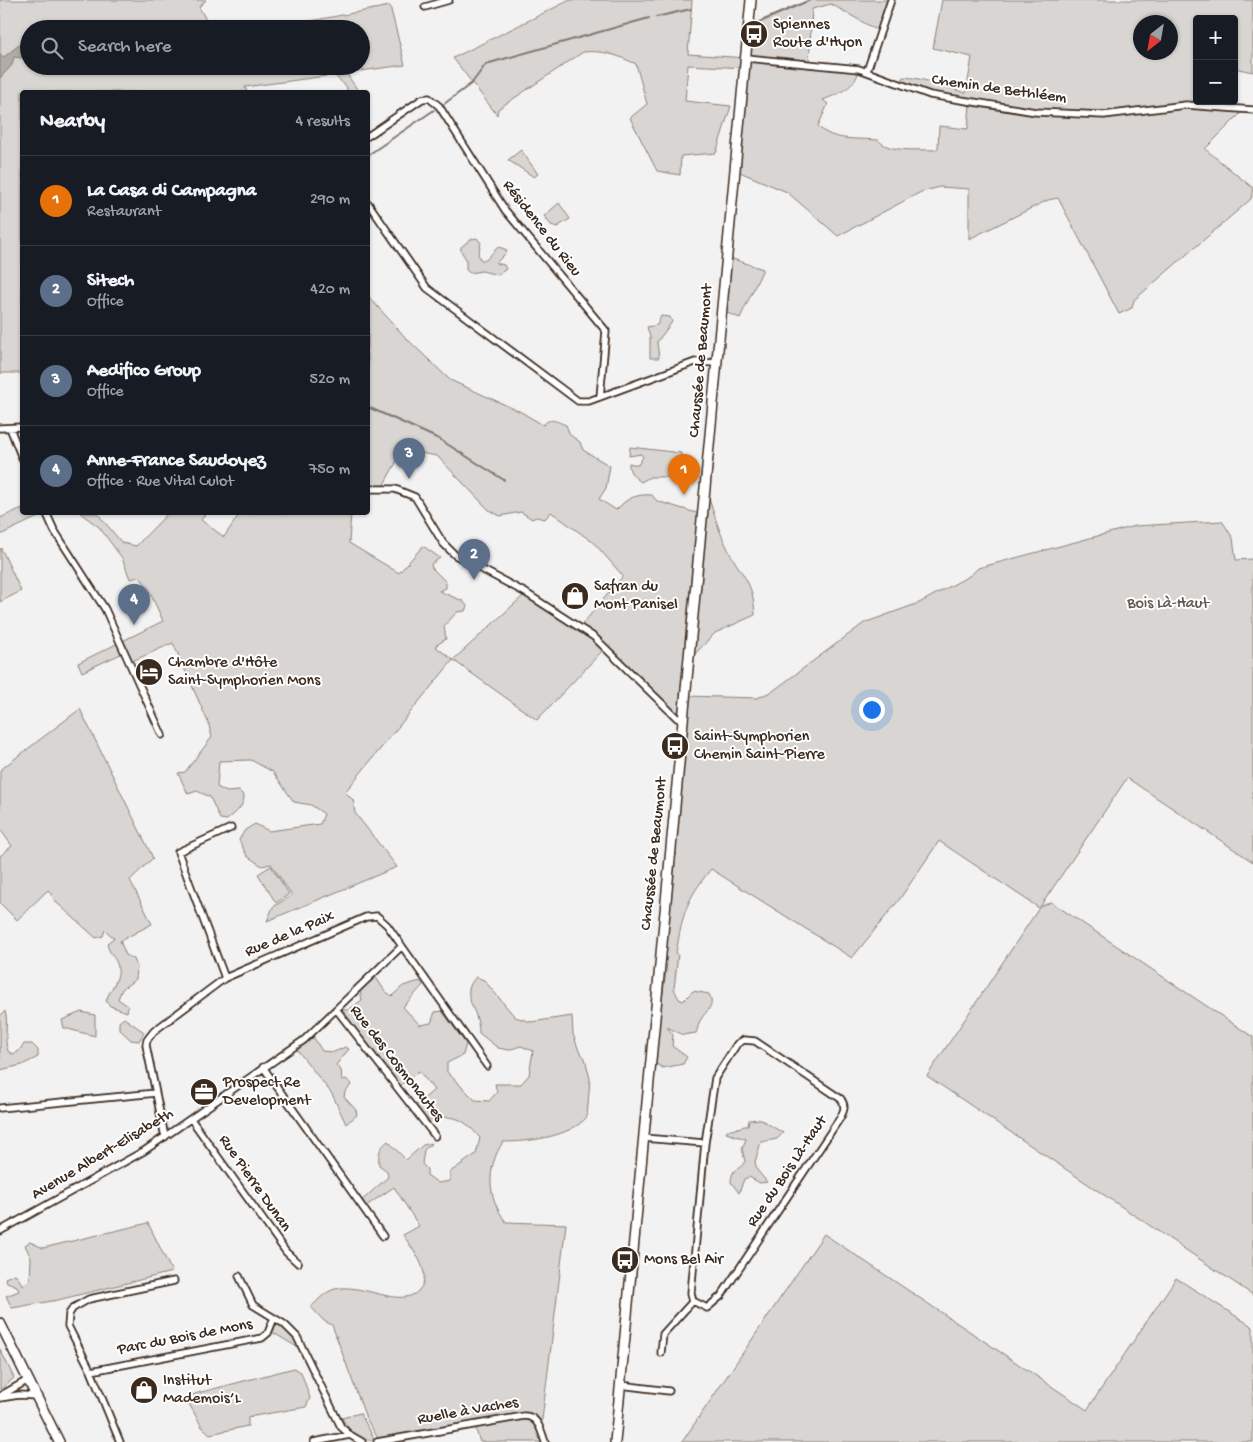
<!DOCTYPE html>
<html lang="en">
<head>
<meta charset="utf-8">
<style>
	:root { --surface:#171b24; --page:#20242c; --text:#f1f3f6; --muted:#9ea1a6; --line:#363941; --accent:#7c3aed }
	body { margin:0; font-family:"Gochi Hand",sans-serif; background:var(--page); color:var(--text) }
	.controls { position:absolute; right:15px; top:15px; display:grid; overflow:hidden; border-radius:5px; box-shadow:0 1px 4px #0004 }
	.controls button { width:45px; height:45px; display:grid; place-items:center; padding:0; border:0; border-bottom:1px solid var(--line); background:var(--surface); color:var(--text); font:25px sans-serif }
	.compass { position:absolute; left:1133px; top:15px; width:45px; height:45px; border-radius:50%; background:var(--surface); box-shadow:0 1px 4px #0004; rotate:211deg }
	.you { position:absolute; left:871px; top:709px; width:18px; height:18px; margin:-12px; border:4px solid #fff; border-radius:50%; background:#1a73e8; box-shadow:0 0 0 8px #1a73e833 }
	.badge { display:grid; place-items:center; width:32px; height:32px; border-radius:50%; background:var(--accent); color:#fff; font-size:16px; font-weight:700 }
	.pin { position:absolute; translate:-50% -41px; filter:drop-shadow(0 1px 2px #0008) }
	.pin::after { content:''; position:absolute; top:26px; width:18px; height:15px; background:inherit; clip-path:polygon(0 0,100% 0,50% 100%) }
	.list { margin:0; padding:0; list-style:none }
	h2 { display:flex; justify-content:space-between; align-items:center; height:65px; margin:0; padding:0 20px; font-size:21px }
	h2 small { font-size:16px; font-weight:400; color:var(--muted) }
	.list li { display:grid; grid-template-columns:32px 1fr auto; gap:15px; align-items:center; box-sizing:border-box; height:90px; padding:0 20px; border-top:1px solid var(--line) }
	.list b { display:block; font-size:19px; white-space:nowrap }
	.list p { margin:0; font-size:16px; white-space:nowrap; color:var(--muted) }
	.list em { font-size:16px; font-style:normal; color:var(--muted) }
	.icon { flex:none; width:28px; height:28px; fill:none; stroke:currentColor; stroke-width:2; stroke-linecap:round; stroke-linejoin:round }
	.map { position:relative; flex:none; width:1253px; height:1442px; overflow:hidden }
	.search { position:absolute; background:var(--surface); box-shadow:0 1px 4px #0004; left:20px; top:20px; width:350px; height:55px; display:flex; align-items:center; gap:12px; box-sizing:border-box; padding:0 18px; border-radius:28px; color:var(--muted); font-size:19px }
	.panel { position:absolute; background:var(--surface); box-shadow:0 1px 4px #0004; left:20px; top:90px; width:350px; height:425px; border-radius:5px }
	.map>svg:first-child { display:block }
</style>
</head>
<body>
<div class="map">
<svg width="1253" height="1442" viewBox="0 0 1253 1442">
	<rect width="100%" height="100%" fill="#f3f2f2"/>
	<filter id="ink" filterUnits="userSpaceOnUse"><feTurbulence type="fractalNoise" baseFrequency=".02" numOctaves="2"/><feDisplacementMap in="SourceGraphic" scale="10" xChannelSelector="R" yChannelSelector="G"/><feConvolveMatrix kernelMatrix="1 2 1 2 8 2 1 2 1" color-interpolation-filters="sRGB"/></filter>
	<g filter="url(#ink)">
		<path fill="#d8d5d2" stroke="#8a8078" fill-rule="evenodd" d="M0,0H206L199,7L211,29H29V66H361V29H268L390,6L405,65L353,72L348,76L359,92H347V87L334,75L245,87L247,92H22V373H0Z
			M570,0H692L688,54L746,58L749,28L810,0H891L880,32L831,4L812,9L809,63L859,69C857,87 838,94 823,100L828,104L818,126C832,142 858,138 878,140C889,153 919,149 935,150L938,148L939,126L968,129L970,104L902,85L903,77C925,78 945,87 966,93L972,57L933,48L942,0H1253V72L1234,68V19H1197V101H1222L1220,106L1245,109L1205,149L1253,188L1251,199L1134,300L1132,308L1119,314L1058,198L1048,200L969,239V189L940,187L921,192L838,236L787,192L735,170L745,68L688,65L685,101L731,106L716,153L681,156L680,175L657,171L630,118L647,104L636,64C617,55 603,50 583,52L498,109L497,115L453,58ZM1140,22H1170V52H1140Z
			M521,150L538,174L534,177L508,160Z
			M559,203L570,219L557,227L551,225L544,216Z
			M477,238L481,243L478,254L481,260H486L498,247L505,249L507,252L496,263L504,265L506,269L498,275L482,271L470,273L466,270V259L461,251V247L471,239Z
			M727,257L763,269L740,318L722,311Z
			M368,296L405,337L450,380L521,412L543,425C550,417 556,421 566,425L570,435L580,442L583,450L610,466L606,488L599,499L616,510C627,498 636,494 652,495L657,501L703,515L705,487C712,506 717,527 726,545C740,576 753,577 755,615L715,633L689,660L686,696L757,698L773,691L864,623L919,603L971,575L978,568L1135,526L1222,521L1233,538L1236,560L1253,559V862L1127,778L1040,907L1051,902L1253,1037V1295L927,1076L1039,908L939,841L899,900L852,958L711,869C685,901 683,914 676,953L678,954L674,989L679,999L683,1001L693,991L709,994C716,1007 705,1011 700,1021C698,1024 698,1029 696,1033L683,1035L667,1027L673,1035L672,1046L687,1057L683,1064L663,1068L653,1062L667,964H659L683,721L605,648L537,720L453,660L345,792L353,800L355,813L397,867L267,921L273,907L292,895L271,864L262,866L247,856L239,840L245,830L255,824L269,831L320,824L324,814L311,805L294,802L273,772L251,760L219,761L217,787L227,792L239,791L244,796C244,807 235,813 227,820L220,819L210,797L197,791L188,794L178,773L185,772L212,737L208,722L173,643L130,662L125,652L82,672L78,663L163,621L148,588L140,577L130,579L122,558L99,527L80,513H97L122,543L136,546L168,513H206L201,520L224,537L240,513H351L349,543L399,573L423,546L440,558L431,564L432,568L446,582V588L439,591L463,601L467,606L465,611L457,612L444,626L446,639L435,646L453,660L524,595L580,627L623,576L594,543L551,512L545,519L536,517L532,519L521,512L500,516L489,510L437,456L403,450L382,488L368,489Z
			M661,316L670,317L672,322L657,342L659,358H650V337L647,327L657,325Z
			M630,447L681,453V457L676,462L674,470L684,477H650L641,482C635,478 628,472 629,463L638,465L643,457L641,454L629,456Z
			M22,508V512L39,513L40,516L0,535V518Z
			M1,548L21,591L0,602V549Z
			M80,709L153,858L130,880L152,924L120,941L126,955L134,959L137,967L136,979L122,989L118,999L128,1006L127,1012L110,1006L106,1001C109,990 120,980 118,968C117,958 108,953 107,943L114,938L105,930L103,936L96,938L57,903L48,890L17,920L0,903V856L12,846L0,829V770Z
			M271,866L289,894L276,903L258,874Z
			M373,973L385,991L392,996L403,986L420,981L423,985L403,1007L420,1025L431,1023L435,1012L442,1011L466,1044L463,1055L447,1063V1072L475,1100L489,1101L497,1092L495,1084H521L529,1075L533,1051L521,1046L508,1050L498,1048L479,1033C479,1007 458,996 476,977L484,980L515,1017L531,1022L572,1016L573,1034L579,1051L585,1058L590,1079L587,1117C570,1137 528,1142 503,1142C486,1168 487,1197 506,1222L566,1224L541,1428L545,1442H480L474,1424L380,1442L366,1418L332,1325L324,1321L311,1307C318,1300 325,1292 335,1289C362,1282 402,1310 419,1290C434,1273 412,1249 403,1235L419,1226L394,1187L363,1208L359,1203L388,1177L387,1171L379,1165C378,1154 379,1148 388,1141L406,1160L423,1145L432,1143L424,1150L422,1164L427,1169V1175L438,1183L450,1181V1172L476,1154L480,1138C463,1117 451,1112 426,1123L413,1108L434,1090L419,1071L397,1088L336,1009L348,1010L362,1000L359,987Z
			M5,1011C9,1024 3,1038 8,1051L12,1054L18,1052L24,1044H32L38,1050V1057L22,1065L0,1070V1016Z
			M81,1012L95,1015V1036L64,1028L62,1020Z
			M124,1018L144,1032L139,1041L131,1040L119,1029V1022Z
			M311,1033L322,1051L334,1052L345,1047L349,1049L336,1065L341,1070L342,1080L346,1079L352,1084L345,1092L344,1097L356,1110L357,1115L346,1124L332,1094L294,1046Z
			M760,1119L783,1133L777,1139L761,1142L755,1162L757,1170L767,1182L760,1183L749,1177L744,1179L739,1193L731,1182C732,1165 740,1172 745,1161L742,1149L746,1139L726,1133L727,1130C735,1131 741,1125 748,1126L749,1120Z
			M148,1223L172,1272L58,1300L12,1308L6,1296L19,1291L17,1286L7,1282L5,1278L15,1274L23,1285L30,1280L31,1258L25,1245L30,1242L43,1248Z
			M824,1234L1087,1410L1176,1278L1253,1327V1442H682Z
			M280,1322L297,1337L299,1345L297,1347L272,1332Z
			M0,1349L14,1378L0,1390Z
			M294,1368L301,1372L310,1398L306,1407L248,1417V1426L210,1434L202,1427L187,1400L189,1396L198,1393Z
			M360,1413L374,1438L372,1440C360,1442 347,1428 342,1418Z"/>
		<path fill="#b2aba7" stroke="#827770" d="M29,37V47L21,58L14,57L12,65L0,78V54L4,57Z"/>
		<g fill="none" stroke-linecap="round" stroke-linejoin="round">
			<path stroke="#827770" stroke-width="2" d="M656,17L691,9
				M759,22L810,0
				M444,104L472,83L486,64L649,18
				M368,155L434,110
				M368,407L439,439L504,480"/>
			<defs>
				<path id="street" d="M425,7L449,0
					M746,58L859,69L930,95L1036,112L1104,115L1186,105L1253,110
					M867,71L891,0
					M368,136L422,99L429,98L439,106L505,210L606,331L600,397
					M368,203L427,288L578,401H589L695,362L717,363
					M0,428L22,427
					M10,428L22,458
					M368,489H395L415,497L443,543L455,555L526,593L594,637L677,718L683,721
					M46,512L54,530L105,609L162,735
					M225,978L178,852L231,828
					M336,1009L435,1136
					M263,1067L383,1236
					M0,1108L156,1093
					M191,1119L286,1252L298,1263
					M165,1137L146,1045L147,1040L154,1031L225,978L366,917L377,916L387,925L487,1066
					M643,1138L705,1143L715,1078L737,1044L744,1040L755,1041L841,1099C846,1106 844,1111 840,1118L721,1296L707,1308L693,1301L691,1293L705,1143
					M0,1231L144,1151L304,1040L402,946
					M239,1276L253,1305L284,1324L297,1337L341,1427L350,1435
					M661,1353L663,1334L693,1301
					M91,1371L68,1326L69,1314L73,1308L89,1299L174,1281
					M620,1385L669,1391
					M0,1396L28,1380
					M0,1398L19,1395L37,1396
					M120,1442L91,1371L262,1338L268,1333L274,1318
					M314,1442L350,1435L362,1442
					M377,1442L524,1416C538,1416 541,1430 545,1442"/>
				<path id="primary" d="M0,1323L59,1442
					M615,1442L751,0"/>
			</defs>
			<use href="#street" stroke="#3b2a1e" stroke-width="9"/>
			<use href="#primary" stroke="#3b2a1e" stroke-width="12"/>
			<use href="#street" stroke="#fff" stroke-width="5.5"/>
			<use href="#primary" stroke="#fff" stroke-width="9"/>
		</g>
	</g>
	<defs>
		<symbol id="bus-disc" viewBox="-11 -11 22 22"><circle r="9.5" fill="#3b2a1e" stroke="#fff"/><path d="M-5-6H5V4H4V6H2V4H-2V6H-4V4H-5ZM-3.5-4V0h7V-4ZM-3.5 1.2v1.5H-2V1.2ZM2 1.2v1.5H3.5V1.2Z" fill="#fff"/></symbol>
		<symbol id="shop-disc" viewBox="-11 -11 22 22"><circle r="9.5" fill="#3b2a1e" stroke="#fff"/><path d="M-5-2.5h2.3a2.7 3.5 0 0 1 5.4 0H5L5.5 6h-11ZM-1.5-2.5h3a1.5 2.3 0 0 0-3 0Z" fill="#fff"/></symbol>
		<symbol id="hotel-disc" viewBox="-11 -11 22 22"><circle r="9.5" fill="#3b2a1e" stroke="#fff"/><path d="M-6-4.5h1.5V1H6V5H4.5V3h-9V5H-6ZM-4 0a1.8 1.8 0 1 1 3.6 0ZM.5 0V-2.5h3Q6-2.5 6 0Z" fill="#fff"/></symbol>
		<symbol id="office-disc" viewBox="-11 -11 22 22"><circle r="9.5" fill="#3b2a1e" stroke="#fff"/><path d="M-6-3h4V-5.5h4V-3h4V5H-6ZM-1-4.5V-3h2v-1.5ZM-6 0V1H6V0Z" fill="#fff"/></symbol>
	</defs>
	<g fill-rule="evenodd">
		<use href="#bus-disc" x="738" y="18" width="32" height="32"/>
		<use href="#shop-disc" x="559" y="580" width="32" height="32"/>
		<use href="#hotel-disc" x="133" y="656" width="32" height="32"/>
		<use href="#bus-disc" x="659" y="730" width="32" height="32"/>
		<use href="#office-disc" x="188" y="1076" width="32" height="32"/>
		<use href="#bus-disc" x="609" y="1244" width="32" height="32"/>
		<use href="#shop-disc" x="128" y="1374" width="32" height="32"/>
	</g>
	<g text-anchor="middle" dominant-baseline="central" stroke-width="4" stroke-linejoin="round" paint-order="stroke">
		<g font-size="16" fill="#3b2a1e" stroke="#fff" text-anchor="start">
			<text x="773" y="25">Spiennes<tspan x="773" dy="18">Route d'Hyon</tspan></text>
			<text x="594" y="587">Safran du<tspan x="594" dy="18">Mont Panisel</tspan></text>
			<text x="168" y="663">Chambre d'Hôte<tspan x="168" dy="18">Saint-Symphorien Mons</tspan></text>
			<text x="694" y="737">Saint-Symphorien<tspan x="694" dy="18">Chemin Saint-Pierre</tspan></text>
			<text x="223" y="1083">Prospect Re<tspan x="223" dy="18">Development</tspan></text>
			<text x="644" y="1260">Mons Bel Air</text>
			<text x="163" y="1381">Institut<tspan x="163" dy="18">Mademois’L</tspan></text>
		</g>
		<g font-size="16" fill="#3b2a1e" stroke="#fff">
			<text transform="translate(999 90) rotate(8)">Chemin de Bethléem</text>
			<text transform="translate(541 229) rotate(52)">Résidence du Rieu</text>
			<text transform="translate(702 361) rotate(-85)">Chaussée de Beaumont</text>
			<text transform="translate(655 854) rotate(-84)">Chaussée de Beaumont</text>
			<text transform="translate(290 935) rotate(-23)">Rue de la Paix</text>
			<text transform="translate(396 1064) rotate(52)">Rue des Cosmonautes</text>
			<text transform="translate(103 1155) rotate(-31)">Avenue Albert-Elisabeth</text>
			<text transform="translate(788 1172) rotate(-56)">Rue du Bois Là-Haut</text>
			<text transform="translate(254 1184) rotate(55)">Rue Pierre Dunan</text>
			<text transform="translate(185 1338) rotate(-11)">Parc du Bois de Mons</text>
			<text transform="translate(468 1412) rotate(-10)">Ruelle à Vaches</text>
		</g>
		<g font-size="16" fill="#62554b" stroke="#fff">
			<text x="1168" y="604">Bois Là-Haut</text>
		</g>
	</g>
</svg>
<div class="controls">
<button>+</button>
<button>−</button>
</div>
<svg class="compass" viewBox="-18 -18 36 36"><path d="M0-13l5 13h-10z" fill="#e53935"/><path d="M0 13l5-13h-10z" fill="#9ea1a6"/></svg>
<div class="you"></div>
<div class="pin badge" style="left:684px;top:495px;background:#e8710a">1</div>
<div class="pin badge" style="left:474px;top:580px;background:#5c6f8a">2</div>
<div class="pin badge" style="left:409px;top:479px;background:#5c6f8a">3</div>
<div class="pin badge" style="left:134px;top:625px;background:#5c6f8a">4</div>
<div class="search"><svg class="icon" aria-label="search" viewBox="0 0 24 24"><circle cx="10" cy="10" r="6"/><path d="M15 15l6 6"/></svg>Search here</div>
<section class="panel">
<h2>Nearby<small>4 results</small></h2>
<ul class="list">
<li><span class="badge" style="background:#e8710a">1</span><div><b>La Casa di Campagna</b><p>Restaurant</p></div><em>290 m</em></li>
<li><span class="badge" style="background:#5c6f8a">2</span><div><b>Sitech</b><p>Office</p></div><em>420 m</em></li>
<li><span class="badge" style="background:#5c6f8a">3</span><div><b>Aedifico Group</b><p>Office</p></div><em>520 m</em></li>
<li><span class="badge" style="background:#5c6f8a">4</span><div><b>Anne-France Saudoyez</b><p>Office · Rue Vital Culot</p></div><em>750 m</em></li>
</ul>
</section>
</div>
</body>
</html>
